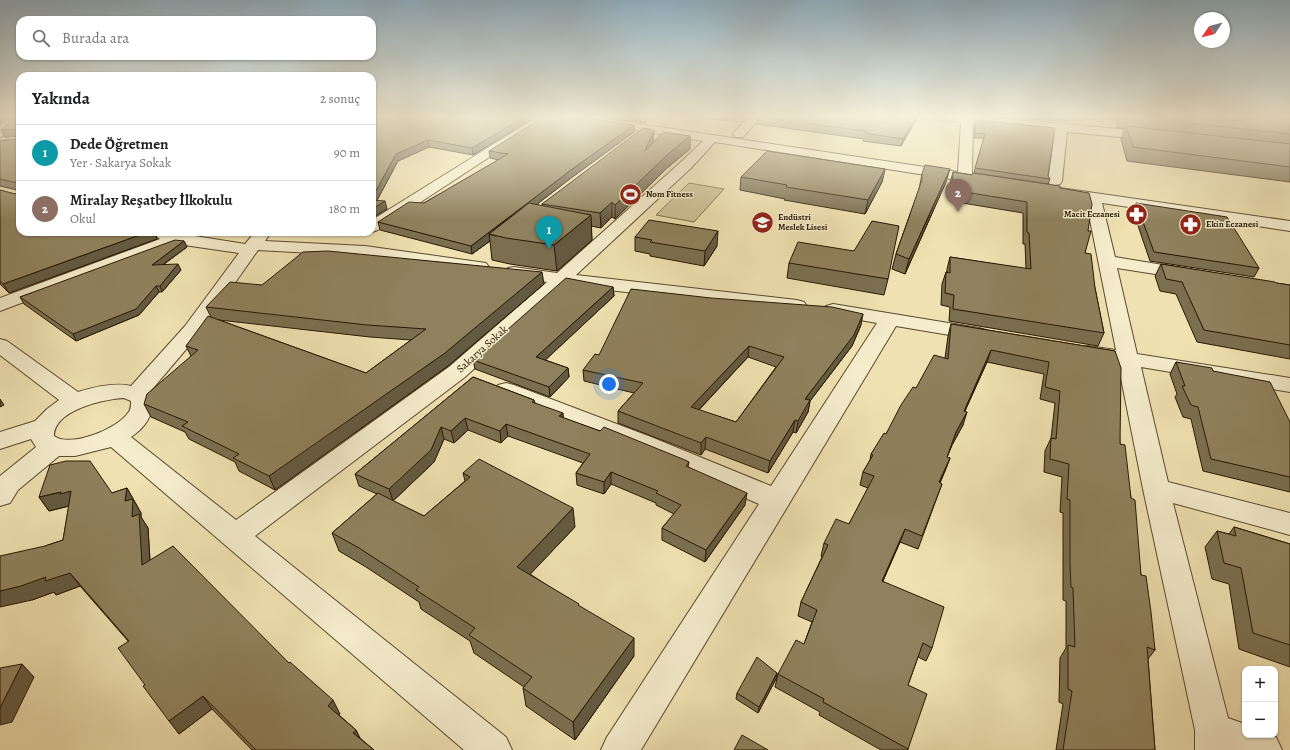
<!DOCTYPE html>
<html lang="tr">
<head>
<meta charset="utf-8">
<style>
	:root { --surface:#fff; --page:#f6f6f6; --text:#202124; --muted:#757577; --line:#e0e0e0; --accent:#1a73e8 }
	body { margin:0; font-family:Alegreya,serif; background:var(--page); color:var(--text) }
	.controls { position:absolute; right:12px; bottom:12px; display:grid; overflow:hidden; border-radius:8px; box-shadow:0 1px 3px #0004 }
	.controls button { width:36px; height:36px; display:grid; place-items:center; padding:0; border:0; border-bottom:1px solid var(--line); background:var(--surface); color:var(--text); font:20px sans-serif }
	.compass { position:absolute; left:1194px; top:12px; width:36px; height:36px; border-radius:50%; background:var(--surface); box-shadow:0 1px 3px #0004; rotate:235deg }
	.you { position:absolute; left:609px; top:384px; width:14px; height:14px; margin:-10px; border:3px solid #fff; border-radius:50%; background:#1a73e8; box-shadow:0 0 0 6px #1a73e833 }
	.badge { display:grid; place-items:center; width:26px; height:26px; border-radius:50%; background:var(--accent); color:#fff; font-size:13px; font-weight:700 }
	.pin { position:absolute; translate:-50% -33px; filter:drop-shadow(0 1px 2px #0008) }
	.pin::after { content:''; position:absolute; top:21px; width:14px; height:12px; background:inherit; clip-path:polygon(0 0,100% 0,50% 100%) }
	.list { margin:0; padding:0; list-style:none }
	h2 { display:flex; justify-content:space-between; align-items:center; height:52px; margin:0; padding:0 16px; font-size:17px }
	h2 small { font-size:13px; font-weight:400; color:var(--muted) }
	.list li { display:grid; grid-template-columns:26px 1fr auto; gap:12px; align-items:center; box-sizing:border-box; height:56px; padding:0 16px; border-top:1px solid var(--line) }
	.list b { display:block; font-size:15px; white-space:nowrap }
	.list p { margin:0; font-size:13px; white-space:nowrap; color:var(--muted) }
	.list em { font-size:13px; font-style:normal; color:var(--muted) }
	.icon { flex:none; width:22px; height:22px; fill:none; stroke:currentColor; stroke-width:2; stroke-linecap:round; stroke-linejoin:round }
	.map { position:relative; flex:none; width:1290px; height:750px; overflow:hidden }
	.search { position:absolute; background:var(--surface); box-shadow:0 1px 3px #0004; left:16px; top:16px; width:360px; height:44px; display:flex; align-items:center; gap:10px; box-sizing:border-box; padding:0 14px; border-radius:12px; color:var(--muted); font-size:15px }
	.panel { position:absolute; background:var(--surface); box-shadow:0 1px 3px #0004; left:16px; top:72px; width:360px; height:164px; border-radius:12px }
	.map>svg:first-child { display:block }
</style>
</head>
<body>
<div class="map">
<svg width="1290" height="750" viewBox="0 0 1290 750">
	<rect width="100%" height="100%" fill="#efe1b1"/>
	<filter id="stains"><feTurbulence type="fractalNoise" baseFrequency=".005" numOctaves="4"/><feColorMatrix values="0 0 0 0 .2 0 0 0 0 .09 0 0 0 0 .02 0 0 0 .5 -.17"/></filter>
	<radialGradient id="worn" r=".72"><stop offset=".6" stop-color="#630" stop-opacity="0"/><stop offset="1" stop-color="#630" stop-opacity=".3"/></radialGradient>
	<path fill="#cdbf93" stroke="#7a6c4a" d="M689,183L724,189L694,222L656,215Z"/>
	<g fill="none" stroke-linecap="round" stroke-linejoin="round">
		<defs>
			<path id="minor" d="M12,116H20V120L4,136L0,137V126Z
				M539,116H552L378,230L372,232V220Z
				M562,116H586L958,172L961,122L935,119L931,118L930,116C1004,116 1079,126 1153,132L1157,133L1159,136L1157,139L1153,140L1067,132L1062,181L1060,184L1055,185L1050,184L1048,181L1055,131L973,123L972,174L988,177L990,180L988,183L983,184L715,142L691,168L576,275L797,300L804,302L807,306L804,310L797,312L566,285L465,377L255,536L506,737L512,750H464L111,447L75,456H59L18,490L10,503L0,506V476L36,447L31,439L0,449V432L35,421L47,409L59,400L0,355V339L7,341L78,392C94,387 114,382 131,386L185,326L239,253L177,244L0,311V298L160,239L155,235L157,232H170L245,244L255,232H267L269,235L265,241L365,246L486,263L489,267L486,271L480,272L365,256L258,250L199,334L149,393L154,399C153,415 145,428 131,437L236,520L449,367L547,282L508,276L505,272L508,268L514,267L557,273L681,162L703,141L567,119L563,118ZM124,398L131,401C131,406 131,410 128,413C117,429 71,448 54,436C54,410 104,399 124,398Z
				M750,116H762L743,137H735L733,134L735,131Z
				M1060,188L1290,221V231L1102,203L1115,257L1193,270L1196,274L1193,278L1187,279L1117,268L1137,354L1290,378V392L1141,367L1168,482L1290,513V535L1173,503L1228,718L1245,724V735H1272L1276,737L1282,750H1195V730L1143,489L1118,363L1081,356L1077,352L1081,348L1088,346L1116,350L1086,200L1055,195L1053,192L1055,189Z
				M833,304L979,328L986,330L989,334L986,338L979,340L896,326L641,750H601L607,737L759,504L633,449L498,395L495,390L498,385L506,383L514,385L651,437L771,486L877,323L826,314L823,310L826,306Z"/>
		</defs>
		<use href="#minor" stroke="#5a4a2e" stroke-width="2"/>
		<use href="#minor" fill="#f5eccc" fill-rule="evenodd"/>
	</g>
	<path fill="#7b6f50" stroke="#281802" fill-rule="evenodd" d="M16,116L155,234L157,239L9,293L0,284V190L15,194L17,192V190L0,186V141L17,139V136L5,137L1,130Z
		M372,116L518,118L537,116L473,155L429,147L398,161L377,200L387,209L372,218Z
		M593,116H647L646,123Z
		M688,116H749L742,122L688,117Z
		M759,116H918L901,146L863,141L864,139L757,124V117Z
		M981,116H1290V182L1127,161L1121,139L1125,129L1118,128L1115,118L1061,121Z
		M976,120L1048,176L1050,179L1048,184L974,173L984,138H974V125Z
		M634,125V132L571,178L536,205L542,206V204L653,142L690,136V149L667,168L615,219L612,217L601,228L591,226L592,240L557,271L510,264L492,260L490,241L472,254L380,230L378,222L424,203L499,160L490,158L489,151Z
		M885,169L882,182L865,214L784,200L785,199L740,190L741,177Z
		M953,172L1060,188L1088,231L1085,253L1095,288L1104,333L1098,346L949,321L950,307L941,305L942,284L946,272H947V269L950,257L1026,269L1025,244H1023V213L950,201V183Z
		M922,174L946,182L905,274L892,269L896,254L919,189Z
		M1136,203L1259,268L1254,277L1150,261L1133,211Z
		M179,232H224L222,233L206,232L202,236Z
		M282,232H357L355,233L283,235Z
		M635,237L717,246L704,266L650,256V254L635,251Z
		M184,241L187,247L163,265L181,270L162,292H159L139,315L76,341L24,304L20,297Z
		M854,251L888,279L884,295L787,278L789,263Z
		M1161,264L1276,283L1290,285V359L1197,342L1176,294L1160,291L1155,276Z
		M544,284L448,366L275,490L239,471L235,462L189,439L185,432L151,417L144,404L191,356L186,346L211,317L206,307L262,285ZM219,320L370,337L411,340L366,373Z
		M613,287L614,296L545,360L568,368L569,377L550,397L475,369L473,360Z
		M951,324L1115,351L1120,444L1131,498L1141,575L1155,650L1148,659L1155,750H1056L1063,704L1059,702L1060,658L1066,648V601L1063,600V513L1060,512L1062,477L1044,472L1045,451L1051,438L1055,403L1040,399L1044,374L987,362L965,411L963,425L952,445L947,457L950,458L945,471L940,483L942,484L918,549L900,542L883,581L932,648L926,661L918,657L908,685V750H881L819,715L820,712L775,687L778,674L804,644L812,622L798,616L801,602L822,557L821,556L824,543L849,524L868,488L860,485L863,472L870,460L871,454L886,434L916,388L945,358L948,336Z
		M861,325L852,346L810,401L808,412L796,433L793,432L768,473L705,449L701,455L618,423V411L634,393L584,381L583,370L599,355ZM748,357L776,367L736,422L699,410Z
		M1176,362L1213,371L1290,422V492L1203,471L1191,419L1183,417L1175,397L1177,394L1170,374Z
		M473,377L534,400L535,403L563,418L689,462L688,467L745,505L705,562L662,540V528L674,514L656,505V503L611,484L604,494L577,485L576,473L583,463L508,436L501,443L468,430L454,443L444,439L434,462L393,501L424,516L465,481L463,473L575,527L530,574L579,606L634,656L575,740L526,706L523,688L524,687L474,653L470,641L421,609L419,602L366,567L339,551L332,533L377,494L359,486L355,474Z
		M127,488L141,513V517L148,528L150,560L340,714L339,715L356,730L360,738L374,750H252L212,709L179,734L145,685L128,641L80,586L56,595L54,592L32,600L45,546L63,540L69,506L49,511L39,497L112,493Z
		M1234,527L1290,544V667L1239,649L1229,584L1212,579L1205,547L1217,531L1229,534Z
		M777,673L776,679L758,713L736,699L737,693Z"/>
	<path fill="#645a41" stroke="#281802" d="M0,116H10L0,124Z
		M526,116H537L473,155L472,148Z
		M742,116H749L742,122Z
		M916,116H918L901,146L903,139Z
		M634,125V132L571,178L496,236L489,234L490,241L472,254L471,246L571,170Z
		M17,129L20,136L5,137L1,130Z
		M654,130L653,143L645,151Z
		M690,136V149L667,168L615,219V205L667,155Z
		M428,140L429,147L398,161L373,208L372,203V198L396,154Z
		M885,169L882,182L865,214L868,200Z
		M950,169L946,182L905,274L909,259Z
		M385,201L387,209L372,218V209Z
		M612,202V217L601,228L600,213Z
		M591,215L592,240L557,271L554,245Z
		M718,231L717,246L704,266L705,251Z
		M148,232H156L155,234L157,239L9,293L3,284Z
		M200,232H206L202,236Z
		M184,241L187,247L154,271L152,265Z
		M178,264L181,270L162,292L160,286Z
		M542,272L544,284L448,366L275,490L269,476Z
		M156,286L159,292L139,315L76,341L73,334Z
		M613,287L614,296L538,367L536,357Z
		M863,314L861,325L852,346L810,401L808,412L796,433L798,421L805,399Z
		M749,346L748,357L690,419L691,407Z
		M991,350L987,362L959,424L964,411Z
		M568,368L569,377L550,397L549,387Z
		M0,399L4,405L0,407Z
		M967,412L963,425L952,445L942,470L956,432Z
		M563,413L564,424L559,416Z
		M465,418L468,430L454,443L451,431Z
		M795,420L793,432L768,473L770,461Z
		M506,424L508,436L501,443L500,431Z
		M441,427L444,439L434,462L393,501L389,489Z
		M706,437L705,449L701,455V443Z
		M950,458L945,471L934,496L939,482Z
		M611,472V484L604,494V482Z
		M127,488L141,513V517L148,528L151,579L142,565L125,501Z
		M71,491L70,507L69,506L49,511L39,497L61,492Z
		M747,493L745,505L705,562L706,550Z
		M573,508L575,527L520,585L517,567Z
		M905,529L900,542L877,594L882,581Z
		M70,573L80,586L56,595L54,592L32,600L0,607V591L46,577Z
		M634,638V656L575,740L573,722Z
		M22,664L34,677L12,722L0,725V708Z
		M777,673L776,679L758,713L759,707Z
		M203,696L212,709L179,734L169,721Z
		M333,700L340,714L335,719L328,706Z
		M356,730L362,744L353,733Z"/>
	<path fill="#8f815d" stroke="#281802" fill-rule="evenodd" d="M16,116H20V232H148L3,284L0,281V190L15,194L17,192V183L0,179V141L17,139V129L1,130Z
		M372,116H503L518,118L520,116H526L472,148L428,140L396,154L372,198Z
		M545,116H576L634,125L571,170L471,246L378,222L409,202L424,203L508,154L489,151Z
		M637,116H646V117Z
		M759,116H916L903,139L865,133L866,131L757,117Z
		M1123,116H1167L1168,117L1240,121L1245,120L1247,116H1290V134Z
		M976,120L1055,128L1048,176L1050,179L975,168L985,134L975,133Z
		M1126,126L1290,144V167L1133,147Z
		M643,128L654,130L645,151L663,132L690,136L667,155L615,205L612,202L600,213L542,204Z
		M767,151L885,169L868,200L786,187L787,185L741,177Z
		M925,165L950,169L909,259L896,254L922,180V174Z
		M953,172L972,175L973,173L1060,186V188L1089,193L1092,204L1088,231H1091L1085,253L1091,254L1095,288L1104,333L953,309L954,295L945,293L946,272L950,273V257L1031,269L1029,233L1027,232V202L952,190Z
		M372,200L385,201L372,209Z
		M529,203L591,215L554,245L506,238L489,234Z
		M1136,203L1227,217L1259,268L1154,252Z
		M649,220L718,231L705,251L650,242L652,240L635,237Z
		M872,221L899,226L888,279L789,263L798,242L854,251Z
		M175,240L184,241L152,265L178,264L160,286H156L136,309L73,334L20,297Z
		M328,251L542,272L445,353L269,476L233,458L239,454L182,426L188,422L144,404L147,394L198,350L186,346L208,316L366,373L426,329L367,325L206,307L230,282L262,285L303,252Z
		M1161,264L1275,282L1276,283L1290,285V345L1204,330L1182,282L1166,279Z
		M566,278L613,287L536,357L568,368L549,387L473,360Z
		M631,289L711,298L832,307L863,314L854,335L805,399L810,400L798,421L795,420L770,461L706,437L701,443L618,411L643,383L583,370L595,354L599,355ZM749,346L784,357L736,422L691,407Z
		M951,324L1115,351L1121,368L1120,444L1125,445L1131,498L1135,500L1141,575L1146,576L1151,612L1155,650L1147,647L1155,750H1063L1072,691L1068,689V645L1075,647L1073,588L1071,587L1070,563V500L1067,499L1069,464L1050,459L1051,438L1056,439L1060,391L1045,387L1049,362L991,350L964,411L967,412L956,432L947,457L950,458L939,482L942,484L922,536L905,529L882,581L944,607L932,648L923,643L908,685L927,694L908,749L823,702L824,699L778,674L796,640L804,644L817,610L801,602L828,545L824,543L836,519L849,524L874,476L863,472L873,455L871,454L884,433L886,434L901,405L913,387L916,388L934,355L948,359Z
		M1176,362L1212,368L1213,371L1270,382L1290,422V477L1211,459L1198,407L1191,405L1182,386H1185Z
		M473,377L534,400L532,402L563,413L559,416L600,431L604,427L685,460L689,462L686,466L747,493L706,550L662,528L681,505L656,493L658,491L611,472L604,482L576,473L590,454L506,424L500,431L465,418L451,431L441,427L431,450L389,489L355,474Z
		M479,459L573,508L517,567L579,604L578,605L634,638L573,722L523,688L532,677L469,635L475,628L416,590L419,587L359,548L332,533L378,493L424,516L470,477L463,473Z
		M66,461H90L112,493L127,488L125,501L133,499L132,517L139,514L142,565L173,546L289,663L290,662L333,700L328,706L356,730L353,733L374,750H256L203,696L169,721L143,686L145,685L118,648L129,641L70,573L45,581L46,577L21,586L0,591V556L45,546L63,540L71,491L60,494L61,492L39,497L50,465Z
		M1234,527L1290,544V645L1253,633L1241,568L1224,563L1217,531L1236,536Z
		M757,657L777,673L759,707L737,693Z
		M22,664L0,708V668Z
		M742,735L768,750H734Z"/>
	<linearGradient id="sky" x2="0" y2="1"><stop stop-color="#8fabba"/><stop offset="0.53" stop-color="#f8f2dc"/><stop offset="1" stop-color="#f8f2dc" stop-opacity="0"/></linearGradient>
	<rect width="1290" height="220" fill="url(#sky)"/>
	<defs>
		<symbol id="stadium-disc" viewBox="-11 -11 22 22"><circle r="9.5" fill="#8f2418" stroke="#f5eccc"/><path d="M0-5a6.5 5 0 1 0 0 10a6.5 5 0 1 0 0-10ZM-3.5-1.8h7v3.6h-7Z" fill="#fff"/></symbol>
		<symbol id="pharmacy-disc" viewBox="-11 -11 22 22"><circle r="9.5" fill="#8f2418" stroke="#f5eccc"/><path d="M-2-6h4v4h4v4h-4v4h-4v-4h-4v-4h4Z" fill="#fff"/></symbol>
		<symbol id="school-disc" viewBox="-11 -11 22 22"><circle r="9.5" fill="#8f2418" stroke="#f5eccc"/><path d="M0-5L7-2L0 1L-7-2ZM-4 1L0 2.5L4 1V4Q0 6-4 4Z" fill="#fff"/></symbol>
	</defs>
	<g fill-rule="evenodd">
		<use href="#stadium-disc" x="618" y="182" width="25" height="25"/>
		<use href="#pharmacy-disc" x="1124" y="202" width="25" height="25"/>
		<use href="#school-disc" x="750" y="210" width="25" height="25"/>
		<use href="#pharmacy-disc" x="1178" y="212" width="25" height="25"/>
	</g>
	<g text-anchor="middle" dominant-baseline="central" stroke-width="3" stroke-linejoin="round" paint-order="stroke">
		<g font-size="9" font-weight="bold" fill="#281802" stroke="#f5eccc" text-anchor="start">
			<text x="646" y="194">Nom Fitness</text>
			<text x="1120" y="214" text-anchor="end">Macit Eczanesi</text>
			<text x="778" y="217">Endüstri<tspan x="778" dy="10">Meslek Lisesi</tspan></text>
			<text x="1206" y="224">Ekin Eczanesi</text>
		</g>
		<g font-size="11" fill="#281802" stroke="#f5eccc">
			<text transform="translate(482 349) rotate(-42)">Sakarya Sokak</text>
		</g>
	</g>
	<rect width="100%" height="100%" filter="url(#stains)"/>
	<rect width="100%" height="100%" fill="url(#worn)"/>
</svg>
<div class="controls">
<button>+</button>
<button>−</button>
</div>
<svg class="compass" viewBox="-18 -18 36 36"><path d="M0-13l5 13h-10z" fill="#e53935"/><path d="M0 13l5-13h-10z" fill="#757577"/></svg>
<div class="you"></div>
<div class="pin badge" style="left:549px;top:249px;background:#0f9aa8">1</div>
<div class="pin badge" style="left:958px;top:212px;background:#8d6e63">2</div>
<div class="search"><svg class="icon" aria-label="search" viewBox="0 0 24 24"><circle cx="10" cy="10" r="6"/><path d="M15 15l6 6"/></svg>Burada ara</div>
<section class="panel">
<h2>Yakında<small>2 sonuç</small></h2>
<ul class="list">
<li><span class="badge" style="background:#0f9aa8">1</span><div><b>Dede Öğretmen</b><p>Yer · Sakarya Sokak</p></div><em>90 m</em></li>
<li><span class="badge" style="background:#8d6e63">2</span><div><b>Miralay Reşatbey İlkokulu</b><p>Okul</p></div><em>180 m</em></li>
</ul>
</section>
</div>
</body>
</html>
